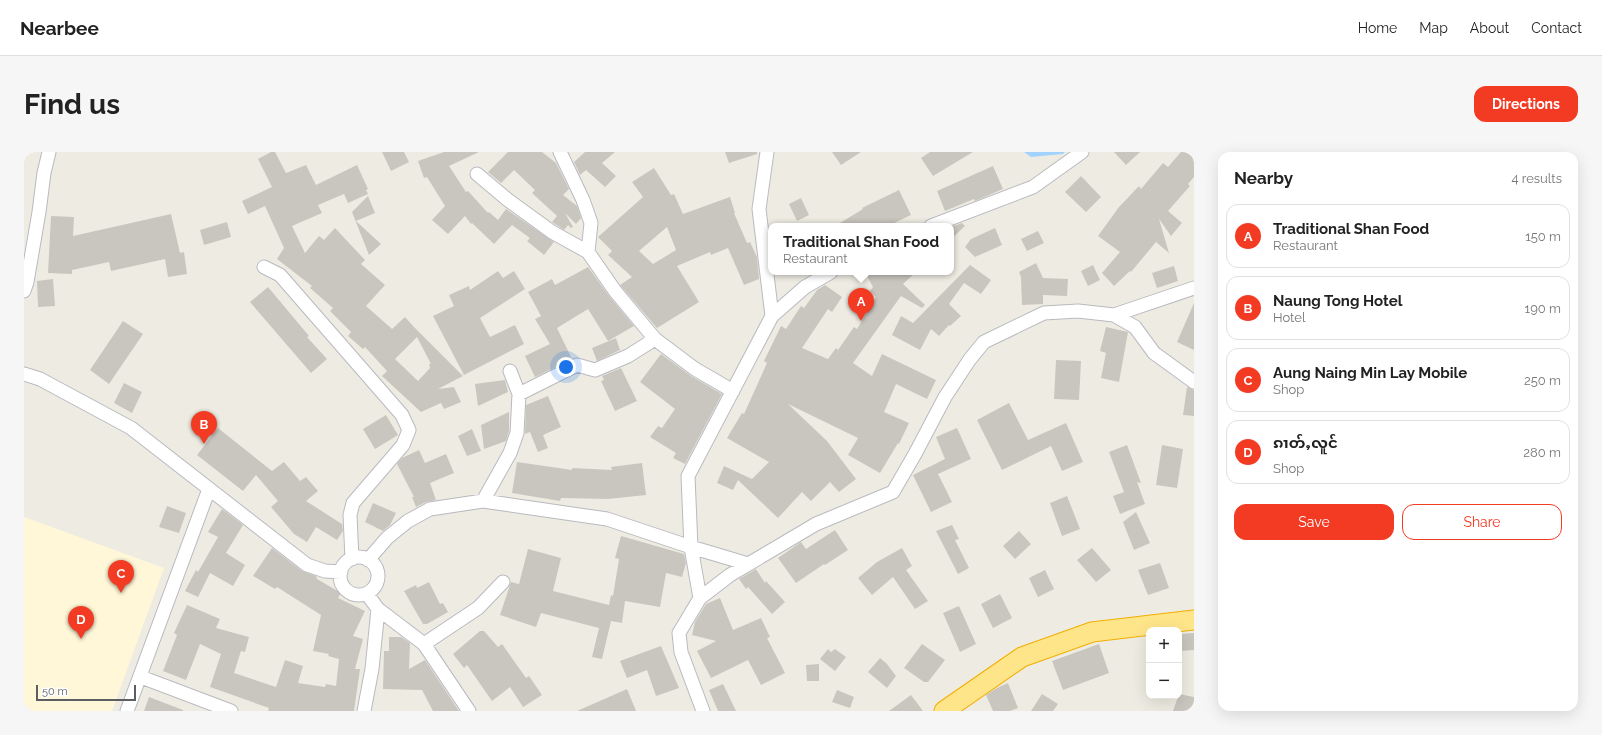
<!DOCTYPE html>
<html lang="en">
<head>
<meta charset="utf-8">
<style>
	:root { --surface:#fff; --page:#f6f6f6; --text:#222; --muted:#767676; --line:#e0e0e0; --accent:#f33b24 }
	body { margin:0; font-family:Raleway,"Noto Sans Myanmar",sans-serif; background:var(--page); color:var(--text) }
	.controls { position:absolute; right:12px; bottom:12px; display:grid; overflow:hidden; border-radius:8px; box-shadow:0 4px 16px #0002 }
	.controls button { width:36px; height:36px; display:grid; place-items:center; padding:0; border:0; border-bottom:1px solid var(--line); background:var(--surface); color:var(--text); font:20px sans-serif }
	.scale { position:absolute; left:12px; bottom:10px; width:100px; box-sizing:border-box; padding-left:4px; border:2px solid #5b5f64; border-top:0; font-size:11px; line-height:14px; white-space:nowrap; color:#5b5f64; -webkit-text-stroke:3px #fff; paint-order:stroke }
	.you { position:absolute; left:542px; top:215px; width:14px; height:14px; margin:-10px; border:3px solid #fff; border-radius:50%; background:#1a73e8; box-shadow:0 0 0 6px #1a73e833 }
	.badge { display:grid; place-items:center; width:26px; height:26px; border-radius:50%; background:var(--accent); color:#fff; font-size:13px; font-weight:700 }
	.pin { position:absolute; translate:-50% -33px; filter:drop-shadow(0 1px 2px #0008) }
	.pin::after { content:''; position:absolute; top:21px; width:14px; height:12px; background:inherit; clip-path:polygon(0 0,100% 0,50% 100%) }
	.popup { position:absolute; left:744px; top:71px; width:186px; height:52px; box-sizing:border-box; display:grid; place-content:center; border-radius:8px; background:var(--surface); filter:drop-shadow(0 1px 3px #0005); font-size:13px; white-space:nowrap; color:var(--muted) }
	.popup b { font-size:15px; color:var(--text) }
	.popup::after { content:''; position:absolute; left:50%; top:100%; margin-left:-8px; border:8px solid transparent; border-top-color:var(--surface) }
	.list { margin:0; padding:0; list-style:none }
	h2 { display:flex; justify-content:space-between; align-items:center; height:52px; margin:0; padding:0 16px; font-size:17px }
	h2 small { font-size:13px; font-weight:400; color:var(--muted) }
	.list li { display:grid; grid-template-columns:26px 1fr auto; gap:12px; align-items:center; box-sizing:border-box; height:64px; margin:0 8px 8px; padding:0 8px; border:1px solid var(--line); border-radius:12px }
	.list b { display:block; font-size:15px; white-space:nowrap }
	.list p { margin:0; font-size:13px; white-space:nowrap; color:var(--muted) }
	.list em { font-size:13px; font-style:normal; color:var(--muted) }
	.actions { display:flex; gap:8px; padding:12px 16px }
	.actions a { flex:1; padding:9px 0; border:1px solid var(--accent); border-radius:12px; text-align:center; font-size:14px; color:var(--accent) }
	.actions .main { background:var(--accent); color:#fff }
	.map { position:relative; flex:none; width:1170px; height:559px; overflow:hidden; border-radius:12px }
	header { display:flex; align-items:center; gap:24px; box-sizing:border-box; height:56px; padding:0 20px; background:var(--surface); border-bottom:1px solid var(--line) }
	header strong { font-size:19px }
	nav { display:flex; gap:22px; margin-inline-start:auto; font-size:14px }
	.intro { display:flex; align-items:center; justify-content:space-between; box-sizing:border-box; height:96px; padding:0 24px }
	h1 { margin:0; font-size:28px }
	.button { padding:10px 18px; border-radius:12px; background:var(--accent); color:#fff; font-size:14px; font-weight:700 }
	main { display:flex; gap:24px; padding:0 24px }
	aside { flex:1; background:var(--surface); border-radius:12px; box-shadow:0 4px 16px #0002 }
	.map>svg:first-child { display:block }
</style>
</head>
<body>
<header>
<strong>Nearbee</strong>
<nav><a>Home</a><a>Map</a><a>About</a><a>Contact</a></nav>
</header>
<div class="intro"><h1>Find us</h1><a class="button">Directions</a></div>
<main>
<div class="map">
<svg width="1170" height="559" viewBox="0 0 1170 559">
	<rect width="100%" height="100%" fill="#eeece2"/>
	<path fill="#fff7d7" d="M0,365L140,416L88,559H0Z"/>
	<path fill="#a2d3ff" d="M1000,0H1041L1039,2L1007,5Z"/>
	<path fill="#c9c6bf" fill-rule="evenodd" d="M247,0H251L262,21L282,13L292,33L333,13L344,37L342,38L344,42L324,51L320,42L294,53L298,61L268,74L281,101L295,84L300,88L311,76L341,108L337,112L361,133L342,154L368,177L381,165L390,175L439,224L414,237L430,235L437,250L420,257L417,251L397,260L358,224L363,219L341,195L339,197L324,184L327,180L306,159L309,156L286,136L288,134L253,107L260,96L241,54L224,62L218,49L248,35L234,7ZM393,185L407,212H405L406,216L394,229L371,207Z
		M358,0H380L385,10L367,19Z
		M420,0H455L425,14L442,40L444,39L464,61L465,60L474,68L482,57L530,90L520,103L503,89L506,86L488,73L470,92L448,71L447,72L441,64L424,82L408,68L421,54L403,25L400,26L394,9Z
		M484,0H518L532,11L545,37L539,43L553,54L557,66L552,72L541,61L549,75L547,76L544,73L540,78L528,70L533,64L508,41L511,38L490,18L477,31L464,20Z
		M561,0H591L578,11L592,24L581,35L562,18L556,23L550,10Z
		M701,0H733V2L705,11Z
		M808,0H837L817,13Z
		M906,0H949L909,24L897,6Z
		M1090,0H1116L1102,13Z
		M1157,0H1170V25L1164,32L1166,34L1144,59L1158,71L1147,84L1135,67L1145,101L1132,90L1107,120L1106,119L1090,134L1078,121L1096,100L1074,84L1095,55L1115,34L1117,37L1139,11L1144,15Z
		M969,14L979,37L951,49L950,47L921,59L913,39Z
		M630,16L647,43L650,42L659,62L706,45L711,61H710L723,91L726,90L733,105L735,127L720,133L704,96L687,103L686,100L653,114L675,150L633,176L596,133L608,125L584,103L588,99L574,85L619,45L608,30ZM643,75L652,98L629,112L615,99Z
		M1057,24L1077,45L1062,60L1041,40Z
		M875,38L887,63L864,74H811L839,57L838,56Z
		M344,44L351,61L332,69L357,92L345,103L328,60Z
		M777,46L785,63L773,69L765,52Z
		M147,62L156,101L160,100L163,122L144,125L141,107L87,119L85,110L48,118V122L24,121L27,64L50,65L49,84Z
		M203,70L207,85L180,93L176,78Z
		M938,71L941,74L927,87V75Z
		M971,76L978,93L951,105L941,95L947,87Z
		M1014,79L1020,91L1003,99L997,87Z
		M1012,111L1019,126L1044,127L1043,144L1019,143V152L998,153L997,125L995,120Z
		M946,113L967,128L957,142L940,131L925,152L937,164L926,174L925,173L915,184L907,177L896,198L868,183L877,164L889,171Z
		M1069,113L1076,128L1064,134L1057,119Z
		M1150,114L1154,129L1133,136L1128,121Z
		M564,115L585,144L610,174L584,189L564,157L533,176L548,207L511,225L501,204L526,192L511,167L517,164L504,140L528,127L531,133Z
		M474,119L479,126L490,119L501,137L456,166L466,185L491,173L500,192L440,223L409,164L430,154L425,143L445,134L446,138Z
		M841,120H892L879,132L901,153L898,156L877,144L829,211L848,224L858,202L912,228L903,247L872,232L860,260L885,271L875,292L874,291L856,321L824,303L834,286L764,252L803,289L832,327L815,340L806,330L787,349L778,340L754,366L714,328L709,338L693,331L700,314L728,327L745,310L703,286L718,261L720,262L743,211L740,209L757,174L762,177L777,154L780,156L793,138L801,133L818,145L808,160L804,157L778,196L804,207L812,196L814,198L830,175L833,177L852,145L846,139L849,135Z
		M29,127L31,154L14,155L13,129Z
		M244,135L285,184L283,185L303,207L287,221L226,150Z
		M1170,151V198L1153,190Z
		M99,169L119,182L85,232L66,218Z
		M1082,175L1104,180L1095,230L1077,226L1082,201L1076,199Z
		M592,186L596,198L573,209L568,196Z
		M637,202L667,224L698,242L661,312L649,306L652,301L626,285L634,274L638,276L651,257L616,230Z
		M1032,208L1057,209L1055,248L1030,247Z
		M597,216L613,249L591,259L577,229L580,228L578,224Z
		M481,228L484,240L454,254L451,232Z
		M100,231L118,240L108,261L90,251Z
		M1163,235L1170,238V264L1159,263Z
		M524,244L537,275L519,283L524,296L514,300L506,280L501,282L502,253Z
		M985,251L1004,288L1042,271L1059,310L1038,319L1027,294L978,318L953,268Z
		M485,260V279L482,289L460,297L457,273Z
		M362,263L374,283L351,297L339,277Z
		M194,276L248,319L260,310L276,329L282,325L294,339L282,349L318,372L319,379L313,388L292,375L283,390L270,382L247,355L254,349L232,323L219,339L173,303Z
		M933,276L947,307L914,322L928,350L907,360L889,323L921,307L912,285Z
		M448,277L457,299L443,304L434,284Z
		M1103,293L1117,331L1113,330L1121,352L1096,362L1089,344L1100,340L1085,300Z
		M1138,293L1159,297L1153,336L1132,333Z
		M395,298L401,311L422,302L430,321L406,331L412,348L402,350L392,355L388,345H390L373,312L378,306Z
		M493,310L548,318V316L588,318L587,315L618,311L622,343L584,347L537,346L536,349L488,341Z
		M1043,344L1056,377L1038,384L1026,351Z
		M349,351L372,361L366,373L359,379L341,370Z
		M143,354L162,361L155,381L135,375Z
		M198,357L219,373L202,401L221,413L209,434L186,421L174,445L161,439L172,418L174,420L194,385L184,380Z
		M1112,360L1126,391L1110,398L1099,370Z
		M928,373L935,387L931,388L945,416L934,422L912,379Z
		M811,378L824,398L801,413L800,412L772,431L754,406L777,390L782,397Z
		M995,379L1007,392L991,407L979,394Z
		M597,384L660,402L662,411L658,425L642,421L636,455L601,449L598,471L587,469L578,507L568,505L575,476L517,461L512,475L476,463L487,430L495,432L504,397L537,406L529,439L585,453L587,443L589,444L595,407L591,406Z
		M248,396L278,419L292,424L293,427L317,441L314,446L341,459L329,484L339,487L331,517H336L330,559H244L245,556L186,535L197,502L176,492L162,528L139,519L153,483L150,481L163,453L196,467L192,476L225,485L221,500L217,499L210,521L252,535L261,508L279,514L274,531L301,535L302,532L312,534L315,507L304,504L305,502L289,499L297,463L253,435L251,437L229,424Z
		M878,396L888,414L882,418L904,449L891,457L869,425L848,443L834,426L853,410Z
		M1068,396L1087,418L1072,430L1053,408Z
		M1136,411L1145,436L1124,443L1114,418Z
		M732,417L741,431L742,429L761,450L748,462L724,435L722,437L715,427Z
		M1021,418L1030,437L1014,445L1005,426Z
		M405,430L416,452L419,451L424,460L403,472H399L380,439L392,433L393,436Z
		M976,442L988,466L969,476L957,452Z
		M696,446L709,478L737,466L746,485L743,486L761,521L737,533L724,508L687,526L673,499L692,489L668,483L671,470L682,452Z
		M935,454L952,492L936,500L919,461Z
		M456,479H460L474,495L478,492L502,526L505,524L518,543L499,555L486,535L468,549L443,513L440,516L429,502Z
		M1170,481V498L1155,499V482Z
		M365,485H377L386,491L385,517L401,508L435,559H409L398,538L359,537L360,499H365Z
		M898,492L921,508L904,530H900L880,516Z
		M1075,492L1085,521L1039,538L1028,509Z
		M637,494L655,536L632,544L623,518L603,526L596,509Z
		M804,497L807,500L811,497L822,505L811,519L796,507Z
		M856,506L863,512L872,524L863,536L844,520Z
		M795,512V529H783L782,513Z
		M984,531L994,556L986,559H969L962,543L973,536Z
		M699,532L712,559H694L685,538Z
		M603,537L612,559H553Z
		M813,538L830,545L826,556L808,550Z
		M1018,542L1034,552L1029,559H1007Z
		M1155,542L1170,545V559H1149Z
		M887,543L899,559H865Z
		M125,545L159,558V559H120Z"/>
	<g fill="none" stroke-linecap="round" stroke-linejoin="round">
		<defs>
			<path id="minor" d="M536,0L559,48L567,71L564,100
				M743,0L735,57L748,164
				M453,22L484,48L528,80L564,100L591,139L631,187L671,217L709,239
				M907,74L1009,35L1058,0
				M240,115L256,123L378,263L385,278L379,293L329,351L326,363L328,407
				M0,139L3,130L15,60L20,21L25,0
				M1090,163L1170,136
				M486,219L495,242L553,213L571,218L604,204L631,187
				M0,222L16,227L107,276L283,413L301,419L317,420
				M459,349L486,301L493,281L495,242
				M316 424a19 19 0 1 1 38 0a19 19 0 1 1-38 0Z
				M344,408L363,386L384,369L406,357L459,349L583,367L667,395L676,446
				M724,412L667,395L664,324L748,164L781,135L807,120
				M343,442L354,457L400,492L445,559
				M400,492L454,456L479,430
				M117,525L207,559
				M103,559L185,337
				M340,559L348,517L354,457
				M679,559L657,500L655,481L676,446L706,423L792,372L869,340L891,302L921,245L946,207L960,190L1020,161L1054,159L1090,163L1111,175L1130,201L1170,230"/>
			<path id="highway" d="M920,559L998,505L1068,480L1170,468"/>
		</defs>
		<use href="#minor" stroke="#b8bac0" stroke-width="15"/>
		<use href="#highway" stroke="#f1ae00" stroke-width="21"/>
		<use href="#minor" stroke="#fff" stroke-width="13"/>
		<use href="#highway" stroke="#ffe589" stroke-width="19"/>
	</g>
</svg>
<div class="controls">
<button>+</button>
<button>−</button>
</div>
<div class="scale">50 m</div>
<div class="you"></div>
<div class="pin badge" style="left:837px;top:169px">A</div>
<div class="popup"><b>Traditional Shan Food</b>Restaurant</div>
<div class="pin badge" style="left:180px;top:292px">B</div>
<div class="pin badge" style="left:97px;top:441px">C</div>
<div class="pin badge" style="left:57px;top:487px">D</div>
</div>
<aside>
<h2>Nearby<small>4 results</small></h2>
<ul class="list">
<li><span class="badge">A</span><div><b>Traditional Shan Food</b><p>Restaurant</p></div><em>150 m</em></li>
<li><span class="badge">B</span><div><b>Naung Tong Hotel</b><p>Hotel</p></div><em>190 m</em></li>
<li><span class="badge">C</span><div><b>Aung Naing Min Lay Mobile</b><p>Shop</p></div><em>250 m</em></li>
<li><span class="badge">D</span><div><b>ၵၢတ်ႇလူင်</b><p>Shop</p></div><em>280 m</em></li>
</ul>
<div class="actions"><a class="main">Save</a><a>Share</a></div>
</aside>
</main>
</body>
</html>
